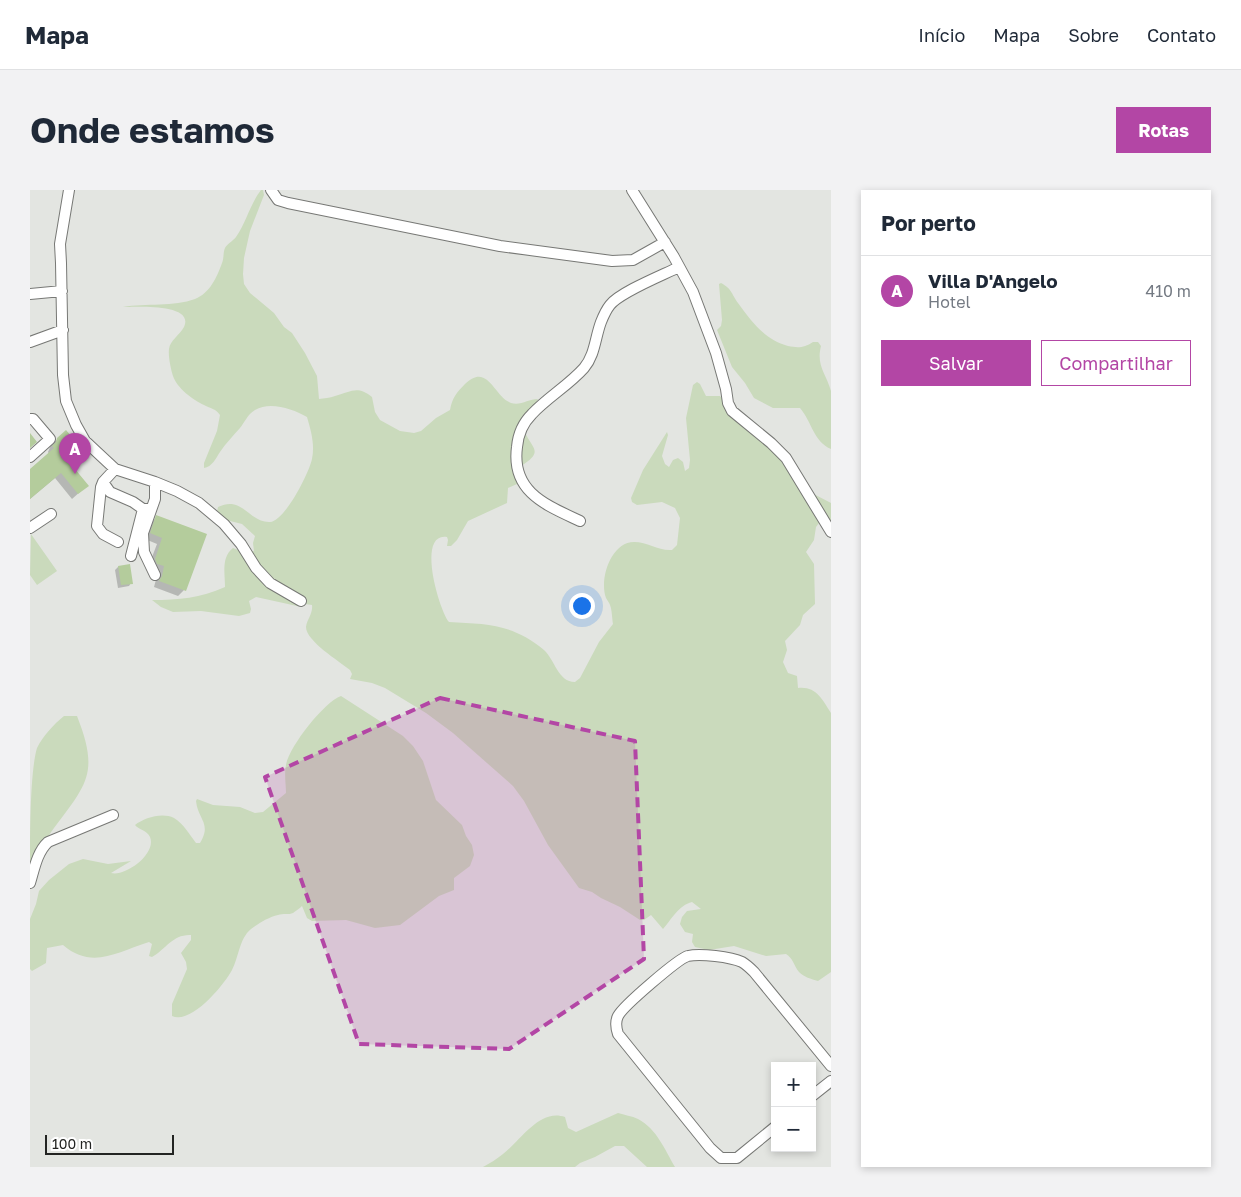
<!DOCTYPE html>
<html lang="pt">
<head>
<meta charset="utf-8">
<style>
	:root { --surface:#fff; --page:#f2f2f3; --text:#1f2937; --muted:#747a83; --line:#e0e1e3; --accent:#b346a5 }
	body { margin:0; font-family:"Golos Text",sans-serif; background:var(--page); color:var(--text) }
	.controls { position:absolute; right:15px; bottom:15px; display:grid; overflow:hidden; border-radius:0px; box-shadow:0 2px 8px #0003 }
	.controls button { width:45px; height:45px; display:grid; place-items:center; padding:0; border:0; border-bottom:1px solid var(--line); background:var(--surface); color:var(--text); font:25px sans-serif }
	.scale { position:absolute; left:15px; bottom:12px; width:129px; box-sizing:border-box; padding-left:5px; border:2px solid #232422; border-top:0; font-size:14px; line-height:18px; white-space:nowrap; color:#232422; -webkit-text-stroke:4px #fff; paint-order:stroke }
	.you { position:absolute; left:551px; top:415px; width:18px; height:18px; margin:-12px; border:4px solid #fff; border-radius:50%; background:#1a73e8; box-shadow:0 0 0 8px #1a73e833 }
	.badge { display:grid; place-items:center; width:32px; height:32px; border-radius:50%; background:var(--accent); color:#fff; font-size:16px; font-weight:700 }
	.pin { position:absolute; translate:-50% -41px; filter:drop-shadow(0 1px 2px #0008) }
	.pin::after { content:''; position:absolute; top:26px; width:18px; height:15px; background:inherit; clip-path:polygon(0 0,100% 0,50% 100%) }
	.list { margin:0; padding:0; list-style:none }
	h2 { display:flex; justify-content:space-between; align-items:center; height:65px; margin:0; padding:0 20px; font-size:21px }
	h2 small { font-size:16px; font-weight:400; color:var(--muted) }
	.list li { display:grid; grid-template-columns:32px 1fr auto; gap:15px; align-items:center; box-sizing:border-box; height:70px; padding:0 20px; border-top:1px solid var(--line) }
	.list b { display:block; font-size:19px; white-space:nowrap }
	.list p { margin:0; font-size:16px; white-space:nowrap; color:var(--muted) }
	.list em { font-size:16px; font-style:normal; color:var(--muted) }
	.actions { display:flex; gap:10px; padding:15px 20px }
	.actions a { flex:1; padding:11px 0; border:1px solid var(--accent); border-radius:0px; text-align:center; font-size:18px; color:var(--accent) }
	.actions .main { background:var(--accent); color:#fff }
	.map { position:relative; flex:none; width:801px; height:977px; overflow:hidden; border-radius:0px }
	header { display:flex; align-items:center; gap:30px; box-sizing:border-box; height:70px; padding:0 25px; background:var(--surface); border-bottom:1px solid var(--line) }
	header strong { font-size:24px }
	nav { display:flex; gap:28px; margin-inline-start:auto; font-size:18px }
	.intro { display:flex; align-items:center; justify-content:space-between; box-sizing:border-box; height:120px; padding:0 30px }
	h1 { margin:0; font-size:35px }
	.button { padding:12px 22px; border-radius:0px; background:var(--accent); color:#fff; font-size:18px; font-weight:700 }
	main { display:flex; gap:30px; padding:0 30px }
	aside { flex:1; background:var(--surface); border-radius:0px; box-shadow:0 2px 8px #0003 }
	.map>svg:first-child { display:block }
</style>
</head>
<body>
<header>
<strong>Mapa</strong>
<nav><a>Início</a><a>Mapa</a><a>Sobre</a><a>Contato</a></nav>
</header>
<div class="intro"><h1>Onde estamos</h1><a class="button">Rotas</a></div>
<main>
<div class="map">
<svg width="801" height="977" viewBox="0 0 801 977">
	<rect width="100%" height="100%" fill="#e3e5e1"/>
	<path fill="#cadabc" d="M231,0H233L234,5L220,41L214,68L213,84L214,94L220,103L244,123L254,137L262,143L275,163L287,186L289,209C294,208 300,208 305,206C321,202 327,195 342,207L345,222L350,230L370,241L384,243L391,241L406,228L420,220C422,208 427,202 435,194C458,172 464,207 481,213C491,216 498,209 508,209L493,237C499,258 517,260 491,276L487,294L478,298L477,313L438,331L427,350L421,356H417L418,350L417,347C386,342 409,420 419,432C457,434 483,434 514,460C525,470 528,492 545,492L550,488L569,452L583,434C582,428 582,420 580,415C579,412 577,410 576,408C569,389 581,352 604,352C618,352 628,361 642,360L647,355L650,328L645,318L632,312L607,315L602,312L601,308L613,280L637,242L638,245L632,266L635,274L639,277L643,270L648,268L653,272L655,281L659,278L660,270L656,228L663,195L667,192L670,194L676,206H690L707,226L762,277L776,300L801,313V339L794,333H789L786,337L784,350L776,362L784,374L785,414L773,425L770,435L755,451L757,460L753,472L758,483L767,486L768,498C786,496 792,509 801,523V782L788,791C781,789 774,787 769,782C764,776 763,768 756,764L736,766L704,756L679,760L665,757L662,752L663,744L655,742L650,734L652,727L657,721L671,719L662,712C649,715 641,730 633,739L621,725L614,730H610L590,717L571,708L562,702L549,698L518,655L494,611L483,596L423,543L396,523L355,498L342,493L320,489L322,484L320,480C309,471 276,451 276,437C277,429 283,424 282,415L275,414L267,416L226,407L219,411L221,419L220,423L209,426L171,421L143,422L131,417L122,410C149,410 170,408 195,397C195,384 191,367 203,358L216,363L224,361L223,353L225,346L212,334L192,329L187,322L188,317C213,305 219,333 240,332C255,331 279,283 282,269C285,254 281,241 277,227C263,219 240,211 225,220C217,225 215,232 210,238C203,246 196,253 190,262C186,268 182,277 174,278V273L187,241L190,225C185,218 181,219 174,215C163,210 147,198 143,186C141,180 138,166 139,159C140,150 150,145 154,137C165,113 105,117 93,117C116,113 144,117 165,109C180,103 187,87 192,73C194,69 193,62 195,58C197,54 203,51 206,47C216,33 220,14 231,0Z
		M691,93C702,99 701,103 708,113C721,131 735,150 758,156C768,158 774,158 783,152H788L791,156C786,176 796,183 801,201C801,213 801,245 801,259C783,251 782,232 770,218H743L724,208L715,193L702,177L687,140L691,136L692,130L689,94Z
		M1,344L27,381L7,395L0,385Z
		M311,506L373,546L383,556L393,571L406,610L432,635L436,646L442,655L444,665L440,676L424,688V700L409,706L370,735L345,738L316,730L282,731L277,728L272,716C270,718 266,721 263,723C259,725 253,723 248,725C239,727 229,733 221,739C209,749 209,767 202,780C194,795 161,835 142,826V814L157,779L156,772L151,763L161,750V745C143,744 136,759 122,767L119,766L122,754L119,752C87,762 62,780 33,755L17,758L16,773L2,781L0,779V729L6,714L9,701L19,690L39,674L53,669L78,674L101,671L81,683C95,687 127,664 120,647C117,640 109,640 105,635C114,628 132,622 144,628C153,633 160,645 166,653H170C182,633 168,630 166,611L167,609L183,615L210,617L225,623L233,622L256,603C256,594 254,584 256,575C259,557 294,512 311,506Z
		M34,526H47C69,582 58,593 24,638C15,650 10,663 0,674C0,646 0,581 7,558C13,546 23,535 34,526Z
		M588,923C594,925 602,926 608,929C627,939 635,960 645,977H617L594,956H585L565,967L550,973L545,977H453C460,973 467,969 473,964C491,950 510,918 535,927L538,938L546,942Z"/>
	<path fill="#0003" d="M28,249L47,267L39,274L51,301L42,309L25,288L0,309V280L19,264L18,262L21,255Z
		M127,327L154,400L148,406L124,397L128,382L119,375L127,354L115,349L121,333Z
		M99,375L101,393L99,396L88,398L85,380L88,377Z"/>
	<path fill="#b4cc9c" d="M36,240L54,261L40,273L59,296L48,304L31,283L0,309V279L24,258L22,256L26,252L27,248Z
		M0,243L7,252L0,258Z
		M126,325L177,344L156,401L129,391L132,386L134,376L127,374L125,369L132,348L120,343Z
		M100,374L103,394L91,395L88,376Z"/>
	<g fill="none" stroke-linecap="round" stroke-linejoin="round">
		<defs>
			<path id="minor" d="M39,0L30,54L31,73L33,185L36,211L46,235L55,251L85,279L125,292L147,301L169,313L194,334L211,354L226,378L240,393L271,411
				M241,0L248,10L258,13L470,56L582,71L603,70L635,52
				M602,0L644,67L663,102L686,163L696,199L698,213L702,221L741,253L756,268L801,342
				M0,104L32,101
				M0,152L33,140
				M0,229H3L20,249L0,267
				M85,279L73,292L71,297L67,336L73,344L88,352
				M73,292L80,302L103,312L113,319H121
				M125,292V309L113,343L114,362L125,385
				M550,331C516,315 481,302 487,257C488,245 493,233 502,224C518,207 539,195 554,178C565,165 565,148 571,132C573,127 576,120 580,115C590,102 633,85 649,77
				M0,338L21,324
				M101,366L113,319
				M0,693C4,680 7,662 18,652L83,625
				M782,906L801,891
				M745,937L707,968H691L680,958L588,844C586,838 585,832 588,826C593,816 649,768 658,766C670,763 701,767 712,772C717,775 720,778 724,782L801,876"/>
		</defs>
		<use href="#minor" stroke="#777875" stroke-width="12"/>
		<use href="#minor" stroke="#fff" stroke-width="10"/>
	</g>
	<path fill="#b346a5" fill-opacity="0.2" stroke="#b346a5" stroke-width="4" stroke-dasharray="10 6" stroke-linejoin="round" d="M410,508L605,551L614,769L479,859L329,854L235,587Z"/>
</svg>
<div class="controls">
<button>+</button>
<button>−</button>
</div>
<div class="scale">100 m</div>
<div class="you"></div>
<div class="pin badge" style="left:45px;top:284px">A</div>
</div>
<aside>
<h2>Por perto<small></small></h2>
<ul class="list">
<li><span class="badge">A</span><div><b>Villa D'Angelo</b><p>Hotel</p></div><em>410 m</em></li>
</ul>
<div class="actions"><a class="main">Salvar</a><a>Compartilhar</a></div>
</aside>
</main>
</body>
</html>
